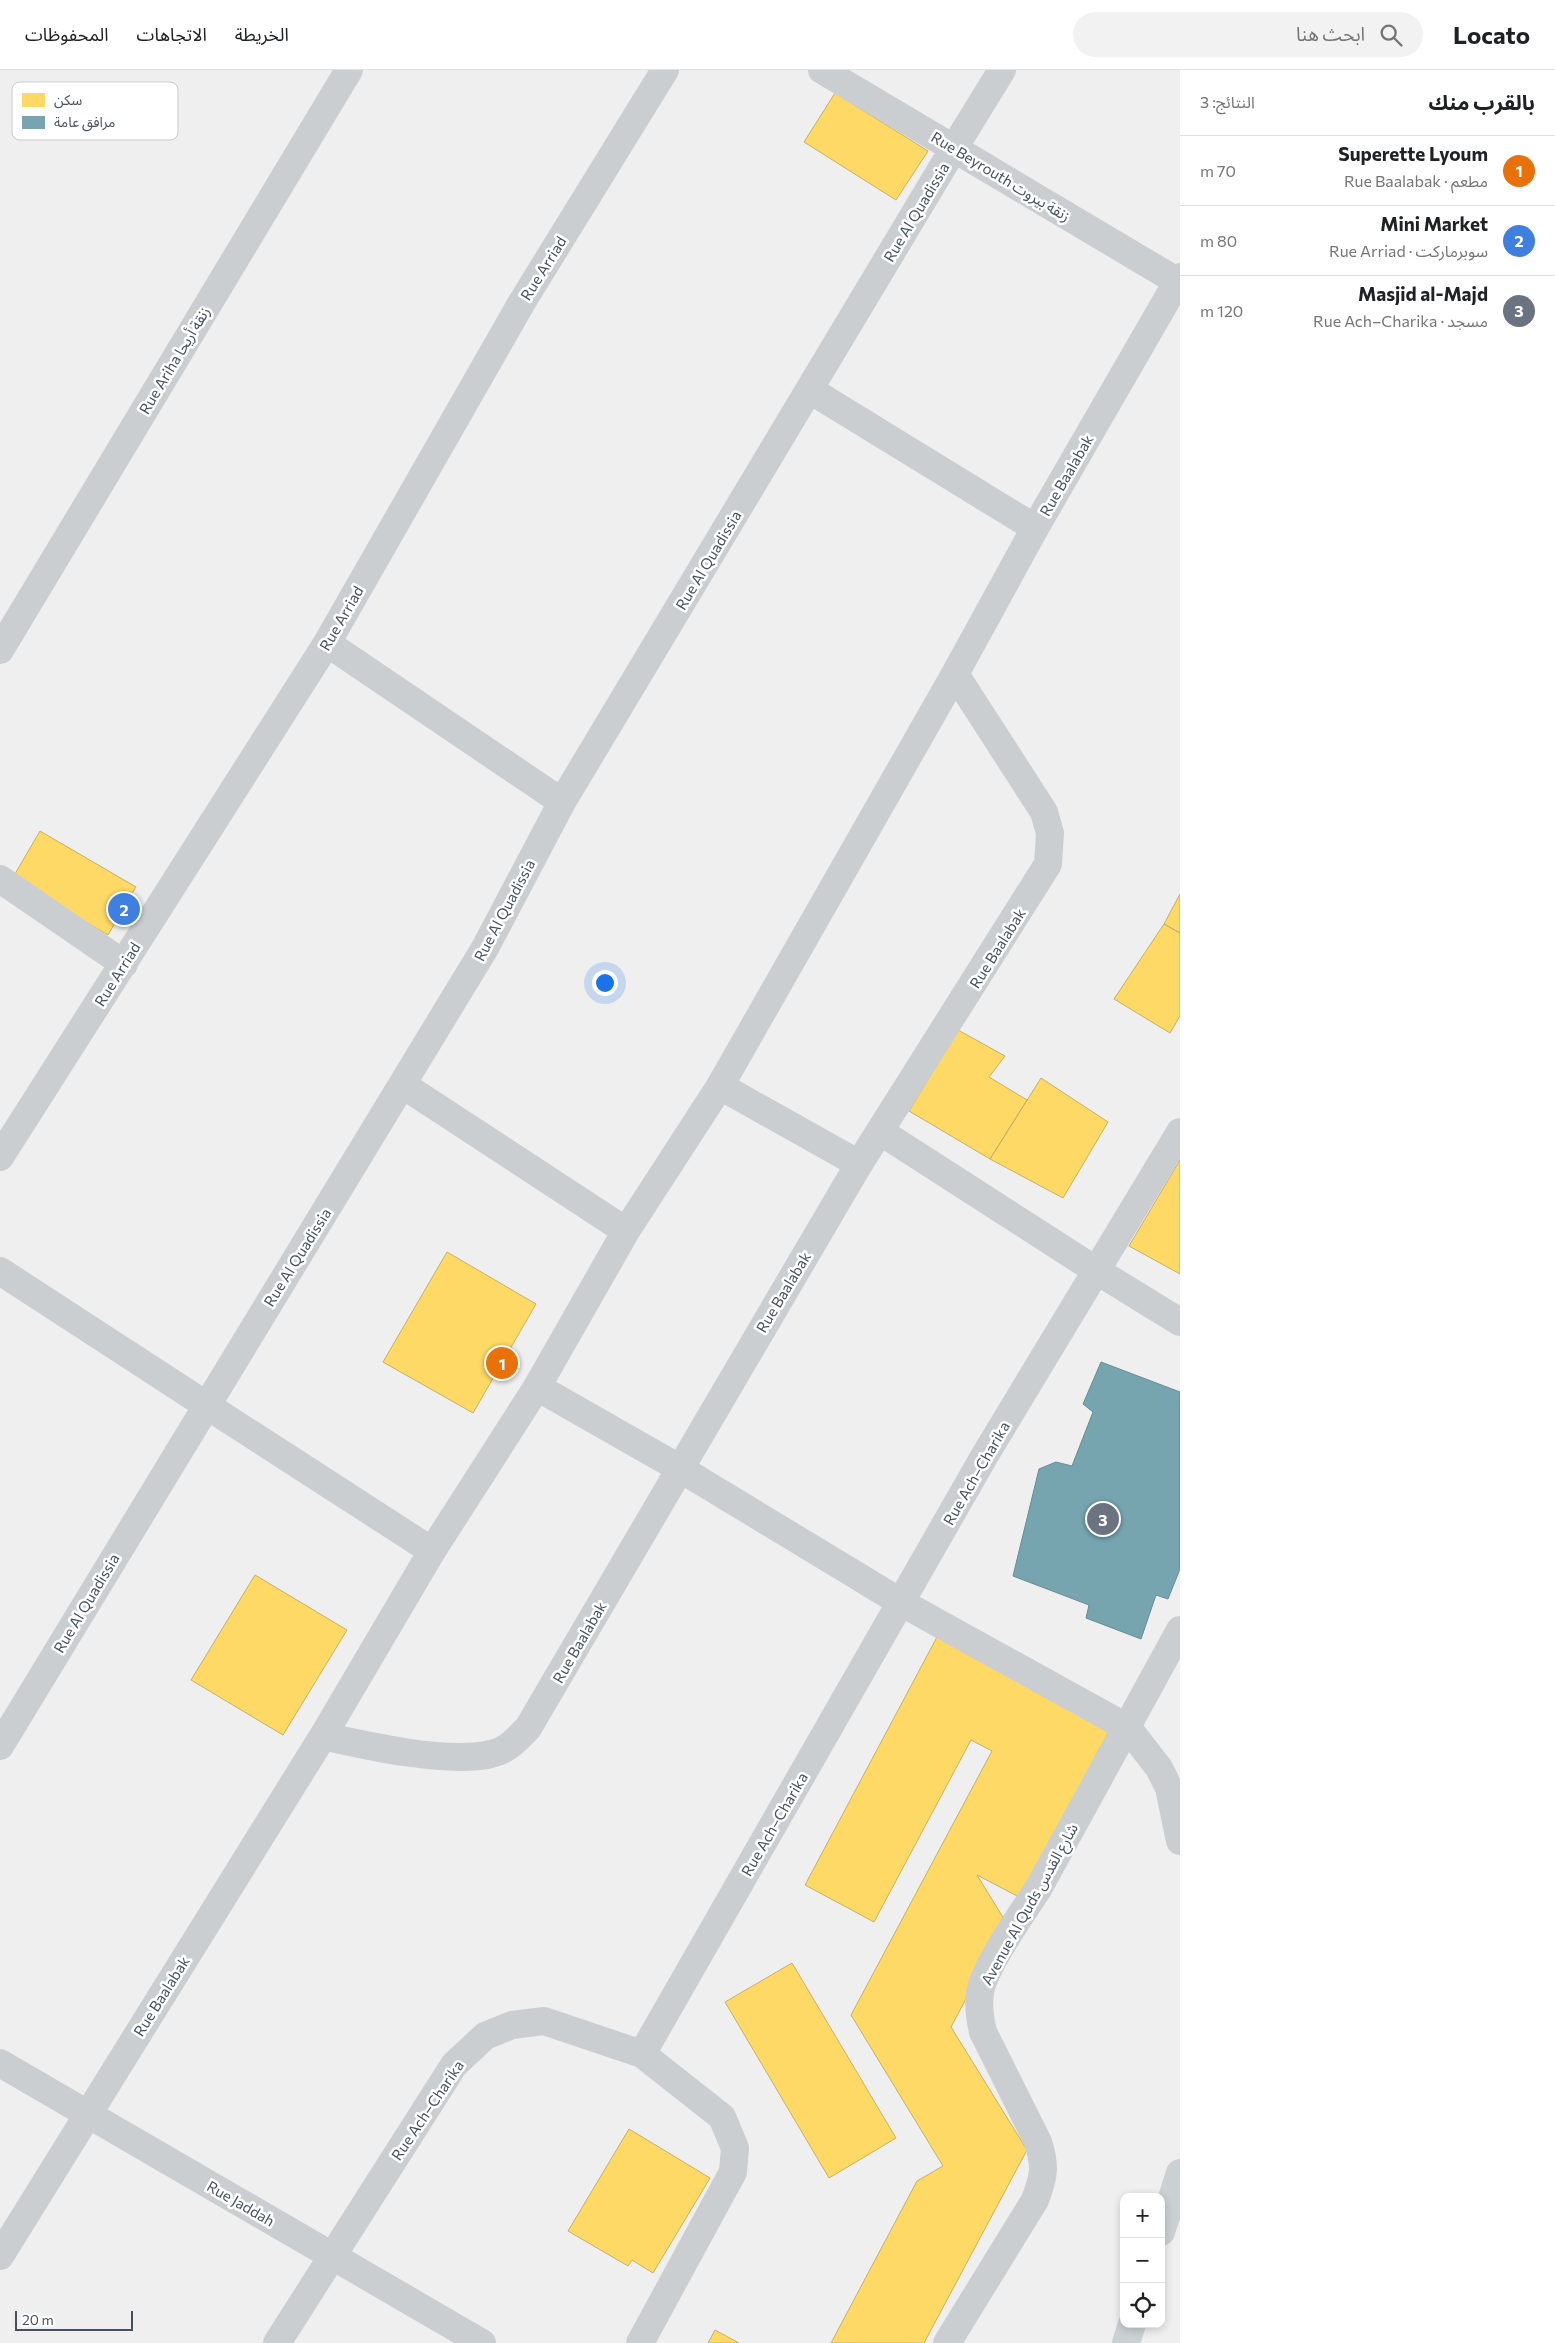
<!DOCTYPE html>
<html lang="ar">
<head>
<meta charset="utf-8">
<style>
	:root { --surface:#fff; --page:#f2f2f2; --text:#202124; --muted:#757577; --line:#e0e0e0; --accent:#0b8043 }
	body { margin:0; font-family:Commissioner,"Noto Sans Arabic",sans-serif; background:var(--page); color:var(--text); direction:rtl }
	.controls { position:absolute; right:15px; bottom:15px; display:grid; overflow:hidden; border-radius:10px; box-shadow:0 2px 8px #0003 }
	.controls button { width:45px; height:45px; display:grid; place-items:center; padding:0; border:0; border-bottom:1px solid var(--line); background:var(--surface); color:var(--text); font:25px sans-serif }
	.scale { position:absolute; left:15px; bottom:12px; width:118px; box-sizing:border-box; padding-left:5px; border:2px solid #45525d; border-top:0; font-size:14px; line-height:18px; white-space:nowrap; color:#45525d; -webkit-text-stroke:4px #fff; paint-order:stroke }
	.you { position:absolute; left:604px; top:912px; width:18px; height:18px; margin:-12px; border:4px solid #fff; border-radius:50%; background:#1a73e8; box-shadow:0 0 0 8px #1a73e833 }
	.badge { display:grid; place-items:center; width:32px; height:32px; border-radius:50%; background:var(--accent); color:#fff; font-size:16px; font-weight:700 }
	.pin { position:absolute; translate:-50% -50%; border:2px solid #fff; box-shadow:0 1px 5px #0006 }
	.list { margin:0; padding:0; list-style:none }
	h2 { display:flex; justify-content:space-between; align-items:center; height:65px; margin:0; padding:0 20px; font-size:21px }
	h2 small { font-size:16px; font-weight:400; color:var(--muted) }
	.list li { display:grid; grid-template-columns:32px 1fr auto; gap:15px; align-items:center; box-sizing:border-box; height:70px; padding:0 20px; border-top:1px solid var(--line) }
	.list b { display:block; font-size:19px; white-space:nowrap }
	.list p { margin:0; font-size:16px; white-space:nowrap; color:var(--muted) }
	.list em { font-size:16px; font-style:normal; color:var(--muted) }
	.icon { flex:none; width:28px; height:28px; fill:none; stroke:currentColor; stroke-width:2; stroke-linecap:round; stroke-linejoin:round }
	.map { position:relative; flex:none; width:1180px; height:2273px; overflow:hidden; direction:ltr }
	header { display:flex; align-items:center; gap:30px; box-sizing:border-box; height:70px; padding:0 25px; background:var(--surface); border-bottom:1px solid var(--line) }
	header strong { font-size:24px }
	nav { display:flex; gap:28px; margin-inline-start:auto; font-size:18px }
	.search { width:350px; height:45px; background:var(--page); display:flex; align-items:center; gap:12px; box-sizing:border-box; padding:0 18px; border-radius:28px; color:var(--muted); font-size:19px }
	main { display:flex }
	aside { flex:1; background:var(--surface) }
	.map>svg:first-child { display:block }
</style>
</head>
<body>
<header>
<strong>Locato</strong>
<div class="search"><svg class="icon" aria-label="search" viewBox="0 0 24 24"><circle cx="10" cy="10" r="6"/><path d="M15 15l6 6"/></svg>ابحث هنا</div>
<nav><a>الخريطة</a><a>الاتجاهات</a><a>المحفوظات</a></nav>
</header>
<main>
<aside>
<h2>بالقرب منك<small>النتائج: 3</small></h2>
<ul class="list">
<li><span class="badge" style="background:#e8710a">1</span><div><b>Superette Lyoum</b><p>مطعم · Rue Baalabak</p></div><em>70 m</em></li>
<li><span class="badge" style="background:#3f7fe0">2</span><div><b>Mini Market</b><p>سوبرماركت · Rue Arriad</p></div><em>80 m</em></li>
<li><span class="badge" style="background:#6b7280">3</span><div><b>Masjid al-Majd</b><p>مسجد · Rue Ach–Charika</p></div><em>120 m</em></li>
</ul>
</aside>
<div class="map">
<svg width="1180" height="2273" viewBox="0 0 1180 2273">
	<rect width="100%" height="100%" fill="#f0efef"/>
	<path fill="#ffd966" stroke="#c7b063" d="M835,23L928,81L896,130L804,72Z
		M40,761L136,817L108,865L12,809Z
		M1180,824V863L1164,854Z
		M1164,854L1180,863V946L1170,963L1114,929Z
		M958,960L1005,986L989,1007L1027,1030L990,1089L909,1041Z
		M1041,1008L1108,1052L1063,1128L990,1089Z
		M1180,1090V1204L1129,1176Z
		M447,1182L536,1234L473,1343L383,1292Z
		M255,1505L347,1560L283,1665L191,1610Z
		M937,1567L1110,1659L1021,1828L977,1805L1004,1849L983,1897L951,1957L1027,2080L924,2273H831L917,2111L943,2096L851,1945L992,1681L971,1670L874,1852L805,1815Z
		M792,1893L896,2068L829,2108L725,1932Z
		M629,2059L710,2108L653,2203L632,2190L628,2196L568,2161Z
		M715,2260L739,2273H708Z"/>
	<path fill="#76a5af" stroke="#678c96" d="M1101,1292L1180,1322V1499L1168,1529L1156,1525L1141,1569L1086,1548L1089,1535L1013,1506L1039,1399L1056,1392L1072,1396L1093,1342L1083,1334Z"/>
	<g fill="none" stroke-linecap="round" stroke-linejoin="round">
		<path stroke="#cbced1" stroke-width="28" d="M810,320L1035,458
			M720,1016L859,1094
			M537,1317L679,1398
			M206,1335L432,1481"/>
		<path stroke="#cbced1" stroke-width="28" d="M822,0L1180,213
			M327,573L562,732
			M0,580L349,0
			M0,809L124,894
			M403,1015L626,1161
			M881,1062L1097,1201L1180,1252
			M0,1087L327,573L522,232L665,0
			M0,1201L206,1335
			M679,1398L902,1533L1128,1658L1159,1698L1169,1718L1180,1771
			M323,1666C367,1676 448,1694 491,1684C507,1681 517,1669 528,1658L859,1094L1048,794L1050,763L1044,742L955,604
			M0,1676L485,878L562,732L954,78L1002,0
			M642,1984L985,1385L1180,1062
			M0,1993L482,2273
			M0,2186L323,1666L432,1481L537,1317L626,1161L720,1016L955,604L1035,458L1180,207
			M277,2273L454,1995L485,1966L512,1955L544,1951L642,1984L722,2047L735,2078L733,2102L640,2273
			M947,2273L1035,2130C1044,2106 1046,2097 1038,2072L983,1962C980,1949 978,1936 980,1923C983,1898 1023,1842 1038,1819L1180,1560"/>
		<path stroke="#cbd0d3" stroke-width="28" d="M1161,2162L1180,2103
			M1126,2273L1132,2254"/>
	</g>
	<g text-anchor="middle" dominant-baseline="central" stroke-width="5" stroke-linejoin="round" paint-order="stroke">
		<g font-size="15" fill="#45525d" stroke="#fff">
			<text transform="translate(1001 106) rotate(31)">Rue Beyrouth زنقة بيروت</text>
			<text transform="translate(916 142) rotate(-59)">Rue Al Quadissia</text>
			<text transform="translate(543 198) rotate(-58)">Rue Arriad</text>
			<text transform="translate(174 290) rotate(-59)">Rue Ariha زنقة أريحا</text>
			<text transform="translate(1066 405) rotate(-60)">Rue Baalabak</text>
			<text transform="translate(708 490) rotate(-59)">Rue Al Quadissia</text>
			<text transform="translate(341 548) rotate(-60)">Rue Arriad</text>
			<text transform="translate(504 840) rotate(-62)">Rue Al Quadissia</text>
			<text transform="translate(997 878) rotate(-58)">Rue Baalabak</text>
			<text transform="translate(117 904) rotate(-58)">Rue Arriad</text>
			<text transform="translate(297 1187) rotate(-58)">Rue Al Quadissia</text>
			<text transform="translate(783 1222) rotate(-59)">Rue Baalabak</text>
			<text transform="translate(976 1403) rotate(-60)">Rue Ach–Charika</text>
			<text transform="translate(86 1533) rotate(-59)">Rue Al Quadissia</text>
			<text transform="translate(579 1572) rotate(-60)">Rue Baalabak</text>
			<text transform="translate(774 1754) rotate(-60)">Rue Ach–Charika</text>
			<text transform="translate(1029 1834) rotate(-61)">Avenue Al Quds شارع القدس</text>
			<text transform="translate(161 1926) rotate(-58)">Rue Baalabak</text>
			<text transform="translate(427 2040) rotate(-56)">Rue Ach–Charika</text>
			<text transform="translate(241 2133) rotate(30)">Rue Jaddah</text>
		</g>
	</g>
	<rect x="12" y="12" width="166" height="58" rx="8" fill="#fff" stroke="#c7cbce" stroke-width="1"/>
	<rect x="22" y="23" width="23" height="14" fill="#ffd966"/>
	<rect x="22" y="46" width="23" height="13" fill="#76a5af"/>
	<g font-size="14" fill="#45525d">
		<text x="54" y="35">سكن</text>
		<text x="54" y="57">مرافق عامة</text>
	</g>
</svg>
<div class="controls">
<button>+</button>
<button>−</button>
<button><svg class="icon" aria-label="locate" viewBox="0 0 24 24"><circle cx="12" cy="12" r="6"/><path d="M12 2v4M12 18v4M2 12h4M18 12h4"/></svg></button>
</div>
<div class="scale">20 m</div>
<div class="you"></div>
<div class="pin badge" style="left:502px;top:1293px;background:#e8710a">1</div>
<div class="pin badge" style="left:124px;top:839px;background:#3f7fe0">2</div>
<div class="pin badge" style="left:1103px;top:1449px;background:#6b7280">3</div>
</div>
</main>
</body>
</html>
